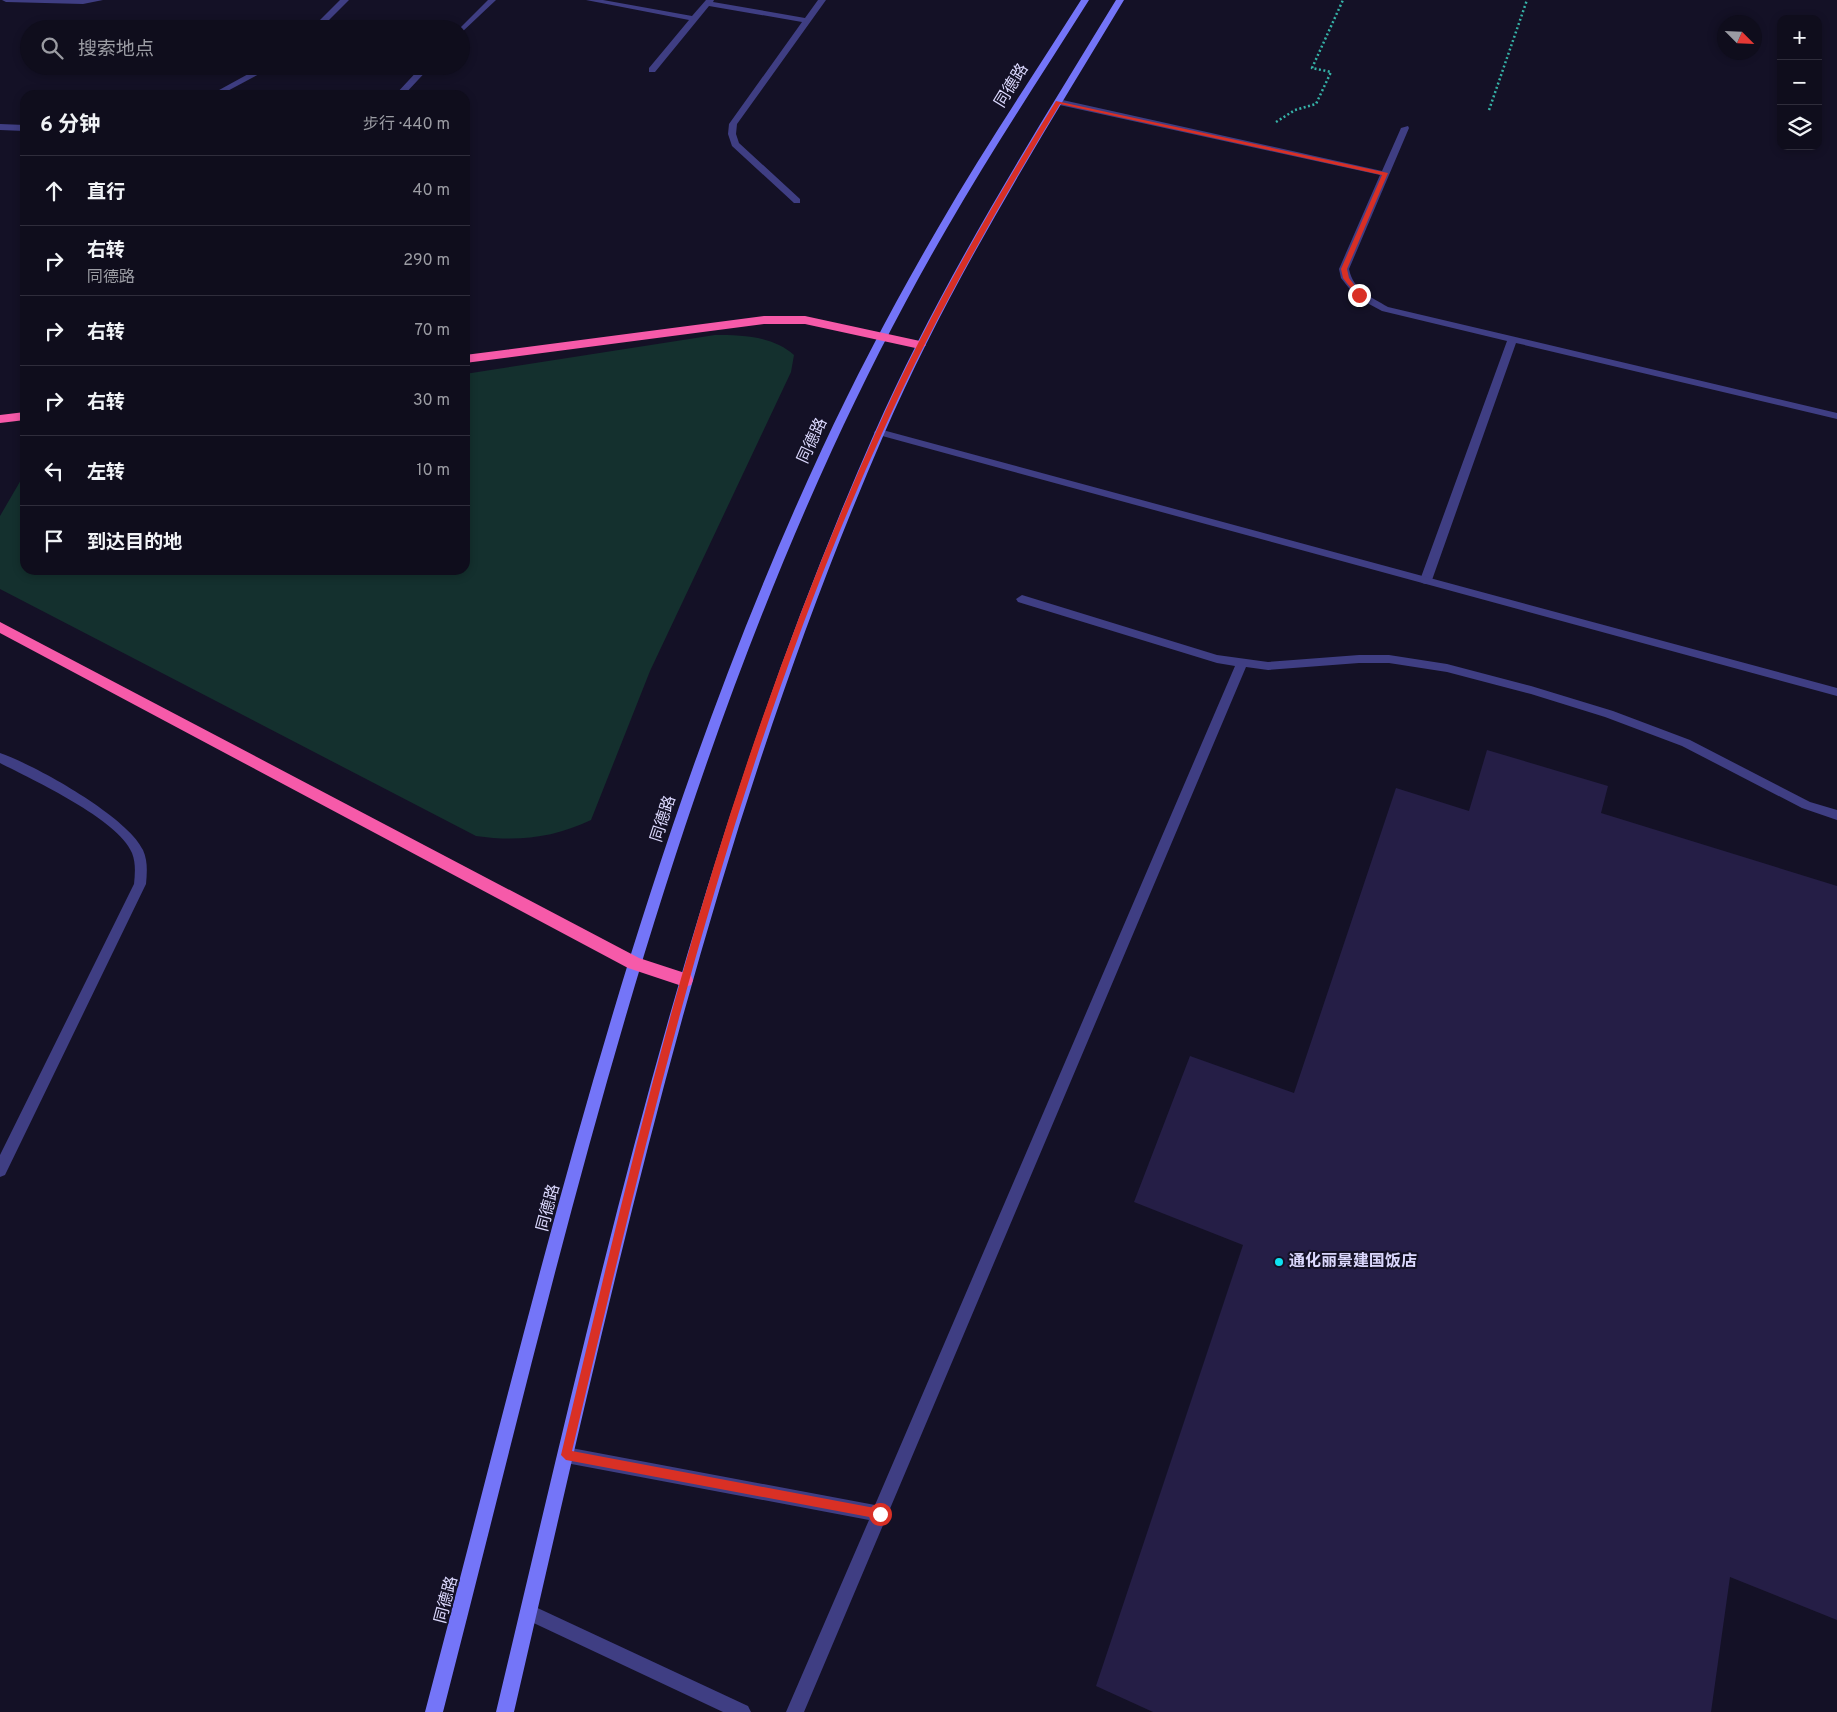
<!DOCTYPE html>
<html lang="zh">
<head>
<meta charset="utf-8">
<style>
	:root { --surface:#0f0d1c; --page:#1d1b29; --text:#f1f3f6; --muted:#9b9ca3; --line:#2f2d3b }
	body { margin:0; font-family:Overpass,"Noto Sans SC",sans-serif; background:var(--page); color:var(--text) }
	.controls { position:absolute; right:15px; top:15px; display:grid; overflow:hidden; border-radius:10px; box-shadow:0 2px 8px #0003 }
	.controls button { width:45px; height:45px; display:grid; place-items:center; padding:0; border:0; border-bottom:1px solid var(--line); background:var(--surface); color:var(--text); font:25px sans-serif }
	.compass { position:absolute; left:1717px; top:15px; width:45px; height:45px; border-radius:50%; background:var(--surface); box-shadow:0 2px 8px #0003; rotate:114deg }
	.stop { position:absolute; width:15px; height:15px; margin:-11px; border:4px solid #d93025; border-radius:50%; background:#fff }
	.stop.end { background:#d93025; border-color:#fff; box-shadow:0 1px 5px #0008 }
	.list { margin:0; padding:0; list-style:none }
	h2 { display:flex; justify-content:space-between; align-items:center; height:65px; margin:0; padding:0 20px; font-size:21px }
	h2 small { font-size:16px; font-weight:400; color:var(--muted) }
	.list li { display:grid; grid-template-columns:32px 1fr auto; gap:15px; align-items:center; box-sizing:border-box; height:70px; padding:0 20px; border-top:1px solid var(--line) }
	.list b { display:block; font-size:19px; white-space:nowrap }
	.list p { margin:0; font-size:16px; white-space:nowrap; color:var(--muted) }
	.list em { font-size:16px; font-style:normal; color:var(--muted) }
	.icon { flex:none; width:28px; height:28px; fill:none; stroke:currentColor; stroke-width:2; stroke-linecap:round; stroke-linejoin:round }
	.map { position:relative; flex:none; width:1837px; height:1712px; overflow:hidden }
	.search { position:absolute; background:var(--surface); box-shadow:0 2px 8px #0003; left:20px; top:20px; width:450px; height:55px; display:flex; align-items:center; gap:12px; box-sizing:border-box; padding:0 18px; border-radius:28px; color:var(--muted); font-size:19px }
	.panel { position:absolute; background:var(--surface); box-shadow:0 2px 8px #0003; left:20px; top:90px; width:450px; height:485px; border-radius:15px }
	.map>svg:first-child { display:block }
</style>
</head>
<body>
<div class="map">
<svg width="1837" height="1712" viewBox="0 0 1837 1712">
	<rect width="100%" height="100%" fill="#141126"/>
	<path fill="#14302e" d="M715,335C742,335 773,336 794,355L791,372L650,671L591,820C553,838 517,842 476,836L0,589V516L25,473V570H465V374Z"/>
	<path fill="#251e46" d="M1487,750L1608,786L1601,813L1837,886V1620L1730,1577L1711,1712H1153L1096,1686L1243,1245L1134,1202L1190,1056L1294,1093L1396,788L1469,811Z"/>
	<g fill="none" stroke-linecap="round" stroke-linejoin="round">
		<path stroke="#36b3a8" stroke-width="2.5" stroke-dasharray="2 2.5" stroke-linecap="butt" d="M1489,110L1527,0
			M1276,122L1295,110L1316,104L1331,72L1312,68L1343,0"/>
		<path fill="#3f3e83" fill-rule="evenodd" d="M2,0H103L83,4L6,2Z
			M488,0H496L461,33V29H459Z
			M586,0H603L692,16L706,0H714L713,2L805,18L818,0H826L737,124L736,134L739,143L800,199V203H794L732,146L728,134L729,124L802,22L709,6L655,72H649V68L689,20Z
			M422,66H431L404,95H395Z
			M1058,99L1382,171L1401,128L1408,126L1409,128L1349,269C1353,290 1371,297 1388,307L1837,413V419L1516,343L1432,580L1426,584L1422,583L1420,580L1507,341L1382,311L1356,297L1341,278L1339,269L1380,175L1055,104L1054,102Z
			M1022,595L1217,655L1268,662L1359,655H1389L1447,664L1531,686L1613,711L1690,740L1810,802L1837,810V820L1802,808L1682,746L1605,717L1531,694L1447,672L1389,663H1359L1268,670L1246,667L804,1712H786L869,1520L566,1463L560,1461L558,1455L560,1449L566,1447L875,1505L1235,666L1217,663L1018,602L1016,599Z
			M0,753C35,765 128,817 143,850C148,861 147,873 146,884L5,1175L0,1177V1155L134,884C135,874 136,863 132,853C118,819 33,780 0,763Z
			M529,1604L748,1706L751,1712H723L523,1618L521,1612L523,1606Z"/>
		<path fill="#3f3e83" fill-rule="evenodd" d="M340,0H349L320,29H311Z
			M263,66H274L220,95H210Z
			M0,124L25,125V131L0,130Z
			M879,429L1837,688V696L875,434L874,432Z"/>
		<path fill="#7475f8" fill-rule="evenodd" d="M1081,0H1089C1041,76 992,150 947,228C905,300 867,374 832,450C648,851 553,1286 443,1712H425C538,1286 635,851 822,449C857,374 896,300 938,228C983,150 1033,76 1081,0Z
			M1116,0H1124C1039,141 950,282 884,434C706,843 614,1280 514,1712H496C599,1280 694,842 874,434C941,282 1030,141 1116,0Z"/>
		<path fill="#f65aa9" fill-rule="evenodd" d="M764,316H805L920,341L926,345L920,349L805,324H764L465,363V355Z
			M25,412V420L0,423V415Z
			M0,622L639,958L691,975L693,980L691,985L685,987L628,968L0,633Z"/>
	</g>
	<path fill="#d93025" d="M1056,101L1388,173L1347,269L1349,278L1362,295L1357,296L1343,278L1341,269L1382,175L1060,104C996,210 935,317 884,429C735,754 654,1105 572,1451L880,1509L885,1514L880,1519L566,1460L561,1455C600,1292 638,1129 684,968C735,786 798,606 875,434C926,319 990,208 1056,101Z"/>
	<circle fill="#0fe2f2" stroke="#141126" stroke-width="2" cx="1279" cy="1262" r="5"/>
	<g text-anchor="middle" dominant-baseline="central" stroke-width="4" stroke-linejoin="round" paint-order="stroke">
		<g font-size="16" fill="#dbd8fd" stroke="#141126">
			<text transform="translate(1012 86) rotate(-58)">同德路</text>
			<text transform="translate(813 441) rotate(-65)">同德路</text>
			<text transform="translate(664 819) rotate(-72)">同德路</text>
			<text transform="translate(549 1208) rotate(-75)">同德路</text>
			<text transform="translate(447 1600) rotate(-75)">同德路</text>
		</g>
		<g font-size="16" font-weight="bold" fill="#dbd8fd" stroke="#141126" text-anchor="start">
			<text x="1289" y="1262">通化丽景建国饭店</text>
		</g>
	</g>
</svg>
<div class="controls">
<button>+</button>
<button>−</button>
<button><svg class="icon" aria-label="layers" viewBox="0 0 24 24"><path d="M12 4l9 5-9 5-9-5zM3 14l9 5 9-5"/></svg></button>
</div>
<svg class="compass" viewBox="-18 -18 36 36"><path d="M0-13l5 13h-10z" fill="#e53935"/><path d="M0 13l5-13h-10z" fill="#9b9ca3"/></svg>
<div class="stop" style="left:880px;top:1514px"></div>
<div class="stop end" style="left:1359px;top:295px"></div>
<div class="search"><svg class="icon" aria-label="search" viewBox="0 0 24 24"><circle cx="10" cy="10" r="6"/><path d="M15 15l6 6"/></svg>搜索地点</div>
<section class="panel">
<h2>6 分钟<small>步行 · 440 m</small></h2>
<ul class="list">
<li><svg class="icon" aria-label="ahead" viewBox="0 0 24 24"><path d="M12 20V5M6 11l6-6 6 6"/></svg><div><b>直行</b></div><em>40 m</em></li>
<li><svg class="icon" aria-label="right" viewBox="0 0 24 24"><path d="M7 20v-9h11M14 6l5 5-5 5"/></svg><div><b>右转</b><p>同德路</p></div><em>290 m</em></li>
<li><svg class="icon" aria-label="right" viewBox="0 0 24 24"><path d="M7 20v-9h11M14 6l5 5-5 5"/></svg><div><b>右转</b></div><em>70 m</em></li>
<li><svg class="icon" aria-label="right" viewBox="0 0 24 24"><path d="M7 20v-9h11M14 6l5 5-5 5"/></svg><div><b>右转</b></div><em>30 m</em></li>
<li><svg class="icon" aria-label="left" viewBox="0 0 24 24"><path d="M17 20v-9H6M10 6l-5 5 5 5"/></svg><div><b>左转</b></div><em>10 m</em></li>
<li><svg class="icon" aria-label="arrive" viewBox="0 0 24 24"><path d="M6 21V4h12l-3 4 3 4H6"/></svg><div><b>到达目的地</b></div></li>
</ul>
</section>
</div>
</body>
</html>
